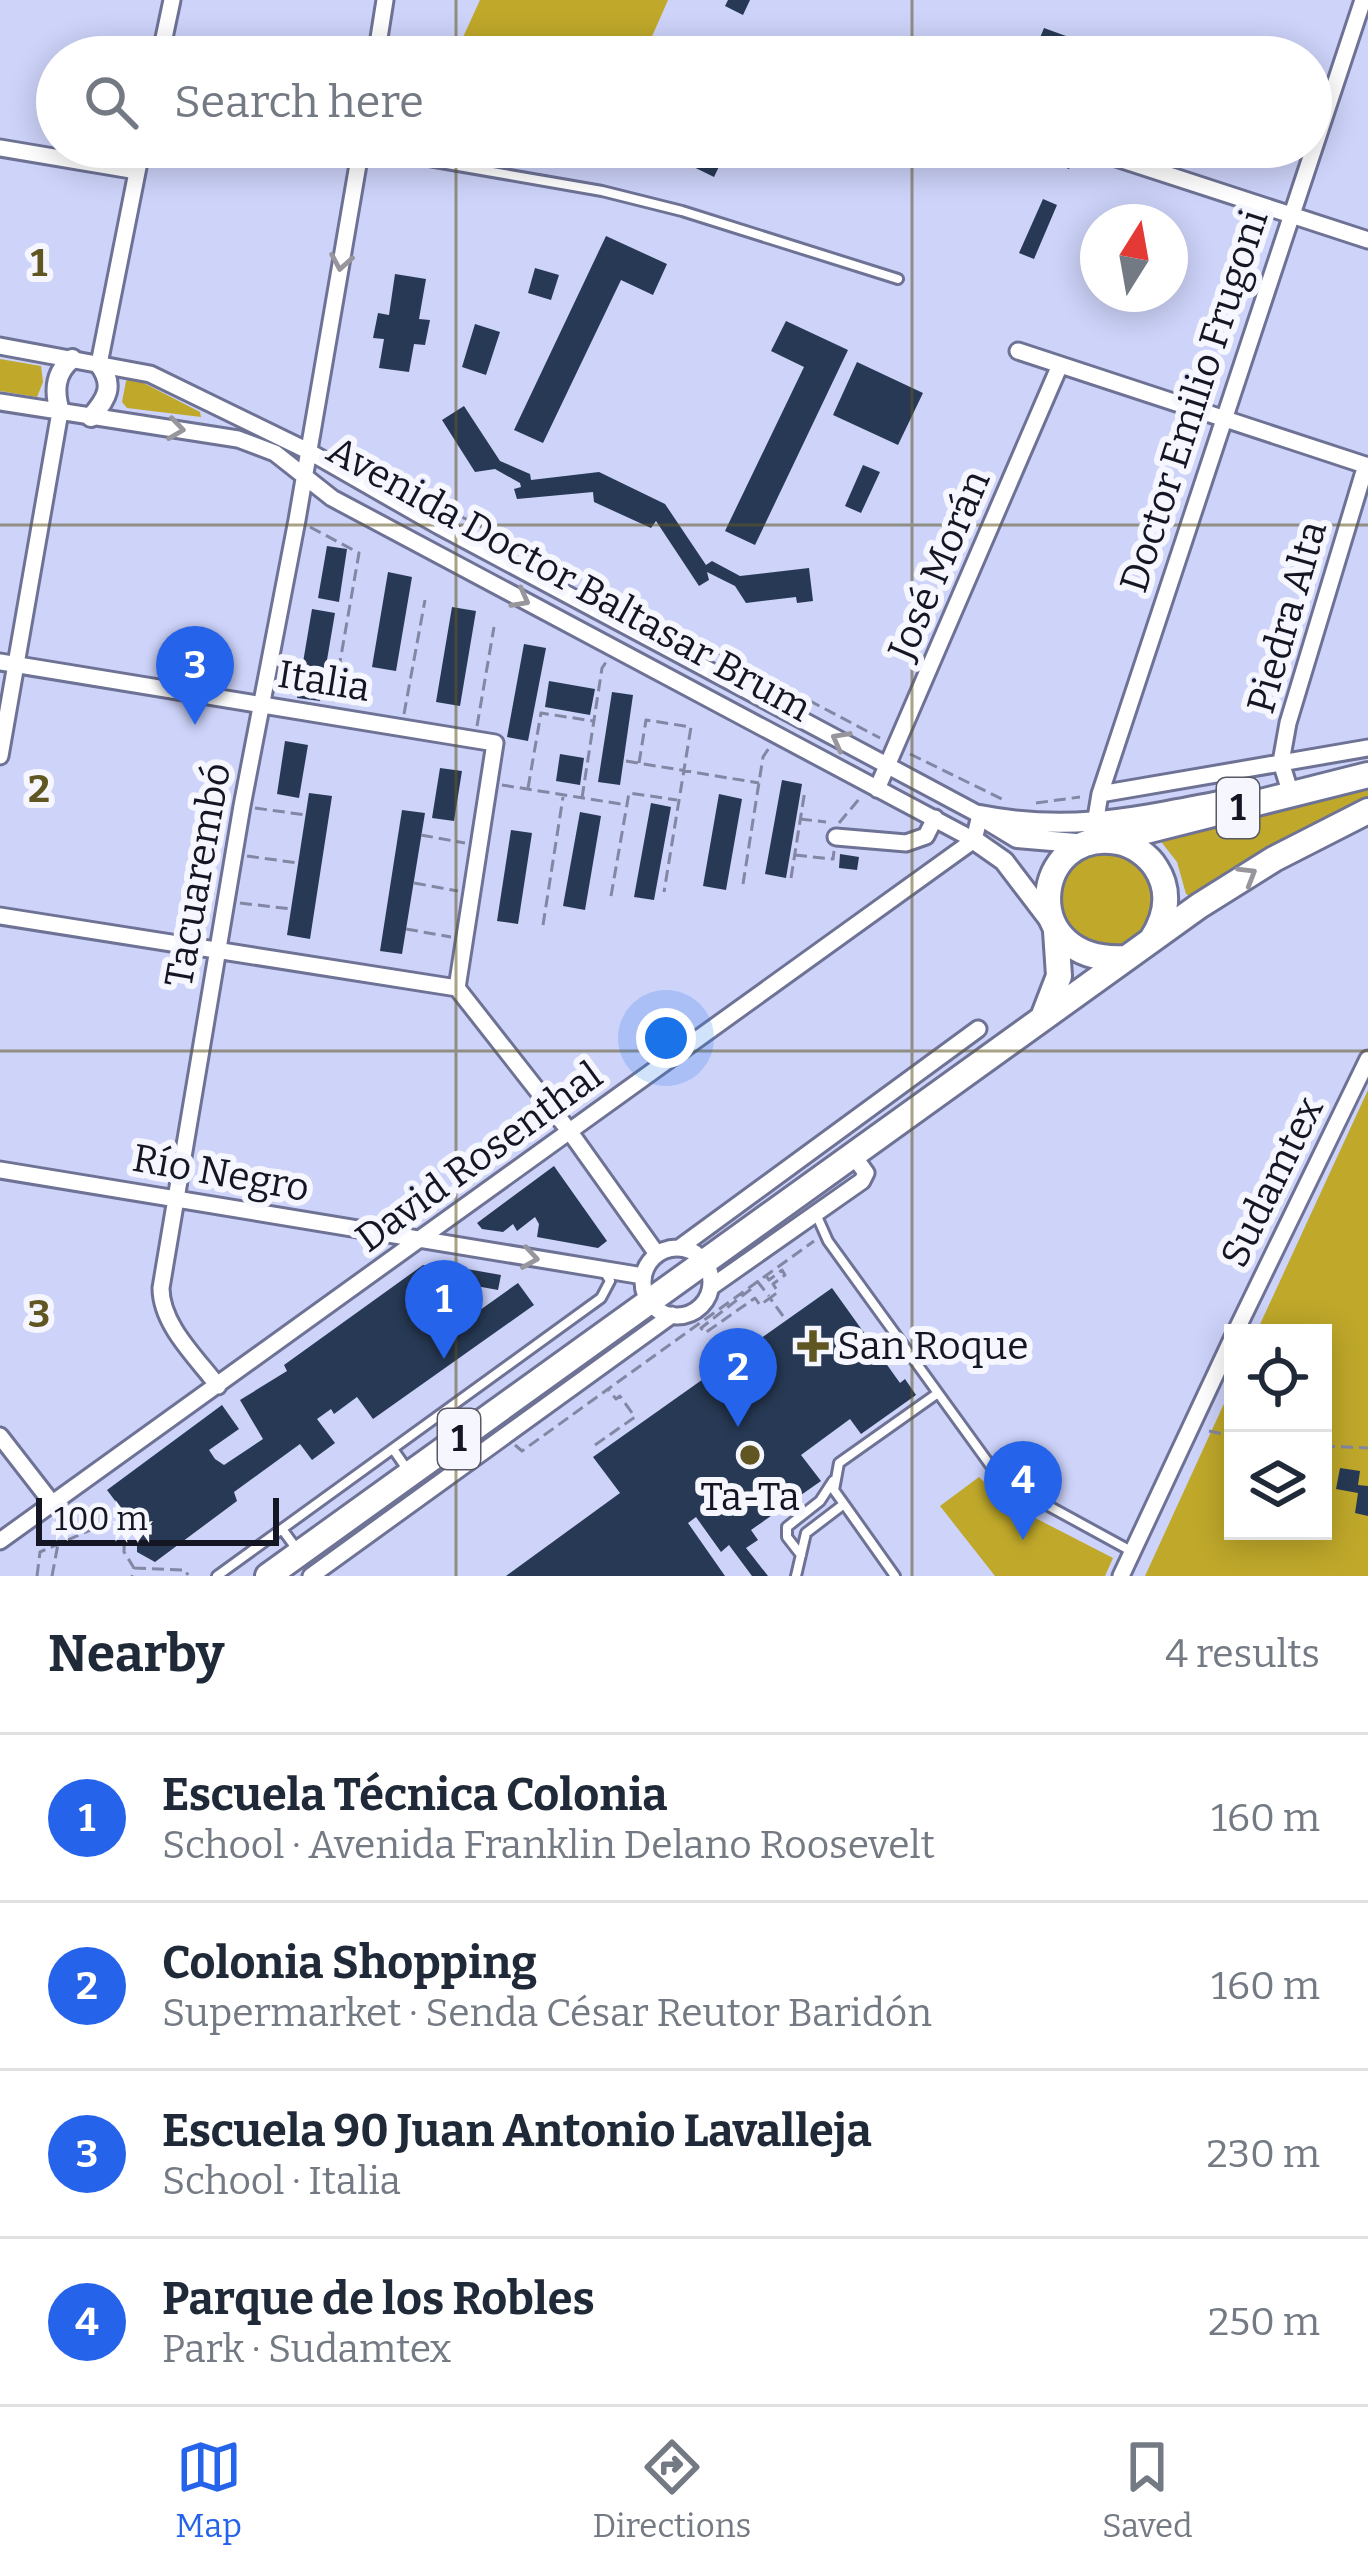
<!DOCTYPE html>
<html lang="en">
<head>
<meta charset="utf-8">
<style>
	:root { --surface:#fff; --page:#f6f6f7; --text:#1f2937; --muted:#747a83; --line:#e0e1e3; --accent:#2563eb }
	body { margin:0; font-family:Bitter,serif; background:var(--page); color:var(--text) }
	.controls { position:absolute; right:36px; bottom:36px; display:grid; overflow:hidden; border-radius:0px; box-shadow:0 6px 30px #0003 }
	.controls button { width:108px; height:108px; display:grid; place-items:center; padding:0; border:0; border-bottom:3px solid var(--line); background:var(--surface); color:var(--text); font:60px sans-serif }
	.compass { position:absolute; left:1080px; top:204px; width:108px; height:108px; border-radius:50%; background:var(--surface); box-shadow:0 6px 30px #0003; rotate:11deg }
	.scale { position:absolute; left:36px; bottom:30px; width:243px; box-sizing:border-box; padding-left:12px; border:6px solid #151624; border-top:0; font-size:33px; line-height:42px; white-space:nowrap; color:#151624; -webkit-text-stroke:9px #f5f6fe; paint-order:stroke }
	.you { position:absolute; left:666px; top:1038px; width:42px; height:42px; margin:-30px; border:9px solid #fff; border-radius:50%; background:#1a73e8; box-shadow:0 0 0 18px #1a73e833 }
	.badge { display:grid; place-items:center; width:78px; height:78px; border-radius:50%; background:var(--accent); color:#fff; font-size:39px; font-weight:700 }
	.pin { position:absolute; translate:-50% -99px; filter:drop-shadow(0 3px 6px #0008) }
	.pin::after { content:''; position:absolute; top:63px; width:42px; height:36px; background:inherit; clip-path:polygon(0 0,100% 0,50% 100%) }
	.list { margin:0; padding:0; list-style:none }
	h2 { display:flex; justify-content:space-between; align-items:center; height:156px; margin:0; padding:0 48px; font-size:51px }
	h2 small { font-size:39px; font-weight:400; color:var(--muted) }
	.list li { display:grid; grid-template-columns:78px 1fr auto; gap:36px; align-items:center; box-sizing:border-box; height:168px; padding:0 48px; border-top:3px solid var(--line) }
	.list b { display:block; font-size:45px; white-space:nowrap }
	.list p { margin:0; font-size:39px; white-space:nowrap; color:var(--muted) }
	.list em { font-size:39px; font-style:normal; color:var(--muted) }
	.icon { flex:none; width:66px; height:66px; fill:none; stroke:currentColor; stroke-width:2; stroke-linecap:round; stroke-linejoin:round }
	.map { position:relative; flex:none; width:1368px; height:1576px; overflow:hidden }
	.search { position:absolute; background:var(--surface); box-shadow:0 6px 30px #0003; left:36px; right:36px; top:36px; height:132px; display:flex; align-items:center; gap:30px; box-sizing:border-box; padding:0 42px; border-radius:66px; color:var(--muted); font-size:45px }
	.sheet { height:828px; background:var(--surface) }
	nav { display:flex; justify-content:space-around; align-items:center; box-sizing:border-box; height:168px; border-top:3px solid var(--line); background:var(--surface); font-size:33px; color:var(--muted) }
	nav a { display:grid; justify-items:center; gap:6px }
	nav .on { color:var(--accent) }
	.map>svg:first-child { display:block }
</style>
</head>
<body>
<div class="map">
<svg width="1368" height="1576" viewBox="0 0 1368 1576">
	<rect width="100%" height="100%" fill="#cdd3f9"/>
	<path fill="#bfa82a" d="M480,0H668L643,57H454Z
		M0,359L41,366L43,382L37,397L0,391Z
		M132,377L200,412L201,417L127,408L122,402L126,381Z
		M1368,781V800L1191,897L1186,894L1177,862L1159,839Z
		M1060 899a48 48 0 1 1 96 0a48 48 0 1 1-96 0Z
		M1368,1090V1576H1145L1233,1384V1531H1323V1333H1256Z
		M979,1477L1008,1504L1113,1558L1105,1576H995L940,1506Z"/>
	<path fill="#273954" d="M728,0H750L743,15L725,6Z
		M1044,28L1099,48L1096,57H1070L1037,45Z
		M653,147H715L726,152L714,177Z
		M1064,147H1078L1069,169L1057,164Z
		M1043,199L1057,205L1034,259L1019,253Z
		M606,236L667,264L653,295L621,280L543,443L514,430Z
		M535,268L559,275L551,300L528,293Z
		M395,274L426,279L419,319L430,320L425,345L414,344L409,372L379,368L384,339L373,338L378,313L389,315Z
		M786,321L848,350L755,545L725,531L804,367L771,351Z
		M475,324L500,332L486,375L462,367Z
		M857,362L923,393L898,445L833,415Z
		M464,406L500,461L530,474L531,480L599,472L665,504L706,565L712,561L740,576L809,568L813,601L797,603L796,597L746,603L735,586L707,572L709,580L699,586L656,521L651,528L594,502L593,492L517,499L514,489L521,487L520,483L495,469L475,472L442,420Z
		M863,465L880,472L861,513L845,506Z
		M327,546L347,549L339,602L318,598Z
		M388,572L412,577L396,671L372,667Z
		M452,607L476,611L460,706L436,702Z
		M312,609L335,613L320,701L297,698Z
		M524,644L546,648L528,741L507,737Z
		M549,681L595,689L590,715L545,707Z
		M612,692L633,695L620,785L598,782Z
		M285,741L308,745L299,798L277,794Z
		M560,754L584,758L580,785L556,781Z
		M440,768L462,771L454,821L432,818Z
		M782,780L802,784L786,878L765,874Z
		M309,793L332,796L310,939L287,935Z
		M719,794L742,799L726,890L703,886Z
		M651,803L671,807L654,900L634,897Z
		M402,810L425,813L402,954L380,951Z
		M580,812L601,816L585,910L563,906Z
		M511,830L532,833L518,924L497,921Z
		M840,854L859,857L857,870L839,868Z
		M554,1166L607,1241L598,1248L537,1237L539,1224L535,1217L517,1231L513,1224L503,1232L482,1229L477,1223Z
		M423,1265L457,1272L453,1293L448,1295L466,1320L518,1283L534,1305L373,1419L357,1397L334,1414L331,1409L317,1419L335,1443L312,1460L300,1444L234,1492L237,1501L155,1562L137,1552V1530L107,1490L222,1405L239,1429L209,1450L215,1459L224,1465L263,1439L240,1400L287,1371L284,1365Z
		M467,1269L501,1275L498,1290L465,1284Z
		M832,1288L900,1383L905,1379L916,1395L861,1434L850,1419L801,1455L821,1481L751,1530L758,1540L746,1548L768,1576H752L729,1545L721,1552L696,1517L688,1523L725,1576H506L620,1493L593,1457Z
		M1340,1468L1360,1471L1358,1485L1368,1486V1516L1355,1513L1358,1493L1336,1489Z"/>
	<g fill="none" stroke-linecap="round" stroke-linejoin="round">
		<defs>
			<path id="service" d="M360,149L602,191L682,211L898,279
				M816,1214L828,1241L993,1469L1023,1492L1131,1551
				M393,1449L409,1472
				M844,1504L895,1576
				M282,1529L299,1552
				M801,1555L787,1537V1527L820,1501L833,1481
				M217,1576L601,1298L610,1281L604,1271
				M796,1576L806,1533L844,1504L834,1490L839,1463L938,1393"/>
			<path id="minor" d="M160,57L172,0
				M376,57L385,0
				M0,148L137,171
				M1101,153L1368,240
				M0,346L150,374L308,451L439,526L980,815L974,840L0,1541
				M1018,351L1368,466
				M99,364L142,147
				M0,402L238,439L275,453L332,498L974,840
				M0,662L495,743L457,988L570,1132L657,1254
				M0,756L60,412
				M1289,788L1281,762L1288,723L1366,465
				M877,789L1060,365
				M1100,794L1368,748
				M1095,824L1100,794L1363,0
				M836,837L906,843L926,836L935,818
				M0,916L457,988
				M0,1170L643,1276
				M643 1282a34 34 0 1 1 68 0a34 34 0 1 1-68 0Z
				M679,1248L978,1029
				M711,1287L862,1181L866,1173L853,1155
				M1235,1333L1368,1059
				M218,1386C197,1358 161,1325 161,1288L242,806L297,520L361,147
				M0,1436L52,1503
				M311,1576L672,1315
				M1121,1576L1233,1337"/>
			<path id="tertiary" d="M60,412C54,392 54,373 72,359
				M91,417C107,399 115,385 99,364
				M980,815C1071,833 1135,817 1224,800
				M989,821L1017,838L1087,844
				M974,840L1004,861L1052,924"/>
			<path id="primary" d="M1114,839L1368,775
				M1126,958C1015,965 1032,826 1118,842C1133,845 1148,855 1156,868C1171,891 1166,917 1152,939
				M1044,1015L1059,976L1056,931
				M268,1576L1199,906L1274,859L1368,811"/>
		</defs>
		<use href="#service" stroke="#6e7295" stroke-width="14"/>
		<use href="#minor" stroke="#6e7295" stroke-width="21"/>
		<use href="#tertiary" stroke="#6e7295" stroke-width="24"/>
		<use href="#primary" stroke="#6e7295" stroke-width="30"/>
		<path stroke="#8387a4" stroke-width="3" stroke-dasharray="12 6" stroke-linecap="butt" d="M411,490L880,738
			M310,527L359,553L333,702
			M404,714L425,600
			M477,726L494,627
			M910,754L1004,800
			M626,761L759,783
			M639,763L646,720L691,727L664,892
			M502,785L627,805
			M528,788L541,713L593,721
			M582,798L602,668L607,661
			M1036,803L1080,797
			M255,808L306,815
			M800,819L826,822
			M839,823L860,798
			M421,835L465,843
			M795,855L833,859L834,851
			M247,856L298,863
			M791,878L805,790
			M414,883L458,891
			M743,884L763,757L769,748
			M611,896L629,793L677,800
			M240,903L291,909
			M543,925L563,797
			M406,929L451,937
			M766,1276L769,1280L782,1270L785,1275L773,1284L778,1292L770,1298
			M757,1281L769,1296
			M751,1289L701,1328L705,1333L755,1298L760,1305L770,1298L783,1316
			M1209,1431L1233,1436
			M515,1445L522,1451L814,1241
			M595,1445L635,1417L620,1396L616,1399L609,1390
			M1323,1446L1368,1448
			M134,1568L185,1570L188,1575
			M37,1576L40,1552L125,1515L124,1552L134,1568L132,1576
			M52,1576L58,1544"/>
		<use href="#service" stroke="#fff" stroke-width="8"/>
		<use href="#minor" stroke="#fff" stroke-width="15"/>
		<use href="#tertiary" stroke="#fff" stroke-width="18"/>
		<use href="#primary" stroke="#fff" stroke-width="24"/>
	</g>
	<defs><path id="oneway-chevron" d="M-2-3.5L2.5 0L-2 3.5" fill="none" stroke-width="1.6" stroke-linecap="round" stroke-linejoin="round" transform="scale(3)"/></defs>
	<g stroke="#96969c">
		<use href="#oneway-chevron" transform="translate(341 262) rotate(100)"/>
		<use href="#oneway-chevron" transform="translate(176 429) rotate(8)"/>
		<use href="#oneway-chevron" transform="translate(521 599) rotate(28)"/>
		<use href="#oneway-chevron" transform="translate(840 740) rotate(-152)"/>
		<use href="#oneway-chevron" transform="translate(1248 875) rotate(-31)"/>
		<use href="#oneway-chevron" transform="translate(530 1258) rotate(9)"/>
	</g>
	<path fill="none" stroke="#605622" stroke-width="3" stroke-opacity="0.55" d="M456,0V57M912,0V57M456,147V1576M912,147V1576M0,525H1368M0,1051H1368"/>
	<g fill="#605622" stroke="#f5f6fe" stroke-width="4.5">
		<path d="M807 1328h12v12h12v12h-12v12h-12v-12h-12v-12h12z"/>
		<circle cx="750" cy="1455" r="12"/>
	</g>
	<g text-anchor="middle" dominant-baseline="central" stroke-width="12" stroke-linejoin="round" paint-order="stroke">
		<g fill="#f5f6fe" stroke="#585965" stroke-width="3">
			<rect x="1217" y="778" width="42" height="60" rx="9"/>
			<rect x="438" y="1409" width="42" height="60" rx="9"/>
		</g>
		<g font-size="36" font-weight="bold" fill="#151624">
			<text x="1238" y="808">1</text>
			<text x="459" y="1439">1</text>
		</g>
		<g font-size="39" fill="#151624" stroke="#f5f6fe">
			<text transform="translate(1194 401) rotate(-72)">Doctor Emilio Frugoni</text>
			<text transform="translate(939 565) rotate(-67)">José Morán</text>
			<text transform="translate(569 579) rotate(29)">Avenida Doctor Baltasar Brum</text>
			<text transform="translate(1287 617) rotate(-74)">Piedra Alta</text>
			<text transform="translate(324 681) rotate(9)">Italia</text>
			<text transform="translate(198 875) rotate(-80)">Tacuarembó</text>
			<text transform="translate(479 1157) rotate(-36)">David Rosenthal</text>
			<text transform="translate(221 1173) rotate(10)">Río Negro</text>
			<text transform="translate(1272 1182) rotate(-64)">Sudamtex</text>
		</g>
		<g font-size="39" fill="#151624" stroke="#f5f6fe" text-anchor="start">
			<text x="837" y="1346">San Roque</text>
			<text x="750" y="1497" text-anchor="middle">Ta-Ta</text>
		</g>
	</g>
	<g font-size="39" text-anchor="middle" font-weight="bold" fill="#605622" stroke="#f5f6fe" stroke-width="12" stroke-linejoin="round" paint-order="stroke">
		<text x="39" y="276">1</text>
		<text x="39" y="802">2</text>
		<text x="39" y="1327">3</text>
	</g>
</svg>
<div class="controls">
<button><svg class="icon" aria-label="locate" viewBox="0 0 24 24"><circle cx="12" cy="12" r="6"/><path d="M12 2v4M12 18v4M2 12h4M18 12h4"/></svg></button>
<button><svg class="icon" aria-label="layers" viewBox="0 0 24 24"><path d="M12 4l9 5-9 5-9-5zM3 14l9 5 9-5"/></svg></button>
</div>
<svg class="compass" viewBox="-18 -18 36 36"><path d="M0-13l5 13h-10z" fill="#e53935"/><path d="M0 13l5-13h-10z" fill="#747a83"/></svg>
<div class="scale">100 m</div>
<div class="you"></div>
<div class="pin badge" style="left:444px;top:1359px">1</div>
<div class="pin badge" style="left:738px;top:1427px">2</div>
<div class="pin badge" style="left:195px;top:725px">3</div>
<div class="pin badge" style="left:1023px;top:1540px">4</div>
<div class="search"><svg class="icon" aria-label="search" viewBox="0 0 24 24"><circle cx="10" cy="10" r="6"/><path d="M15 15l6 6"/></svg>Search here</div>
</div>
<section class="sheet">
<h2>Nearby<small>4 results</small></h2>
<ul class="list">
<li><span class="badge">1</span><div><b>Escuela Técnica Colonia</b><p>School · Avenida Franklin Delano Roosevelt</p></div><em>160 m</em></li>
<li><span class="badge">2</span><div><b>Colonia Shopping</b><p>Supermarket · Senda César Reutor Baridón</p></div><em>160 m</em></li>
<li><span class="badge">3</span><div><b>Escuela 90 Juan Antonio Lavalleja</b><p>School · Italia</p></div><em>230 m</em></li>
<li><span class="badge">4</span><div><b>Parque de los Robles</b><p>Park · Sudamtex</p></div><em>250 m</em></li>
</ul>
</section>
<nav>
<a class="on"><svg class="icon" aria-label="map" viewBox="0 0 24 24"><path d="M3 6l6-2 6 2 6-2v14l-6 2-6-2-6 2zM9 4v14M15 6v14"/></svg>Map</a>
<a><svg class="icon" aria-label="directions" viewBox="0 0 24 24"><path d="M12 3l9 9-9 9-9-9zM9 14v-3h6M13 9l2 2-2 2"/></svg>Directions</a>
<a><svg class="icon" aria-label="saved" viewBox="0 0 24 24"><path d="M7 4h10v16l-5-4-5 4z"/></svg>Saved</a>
</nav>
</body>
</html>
